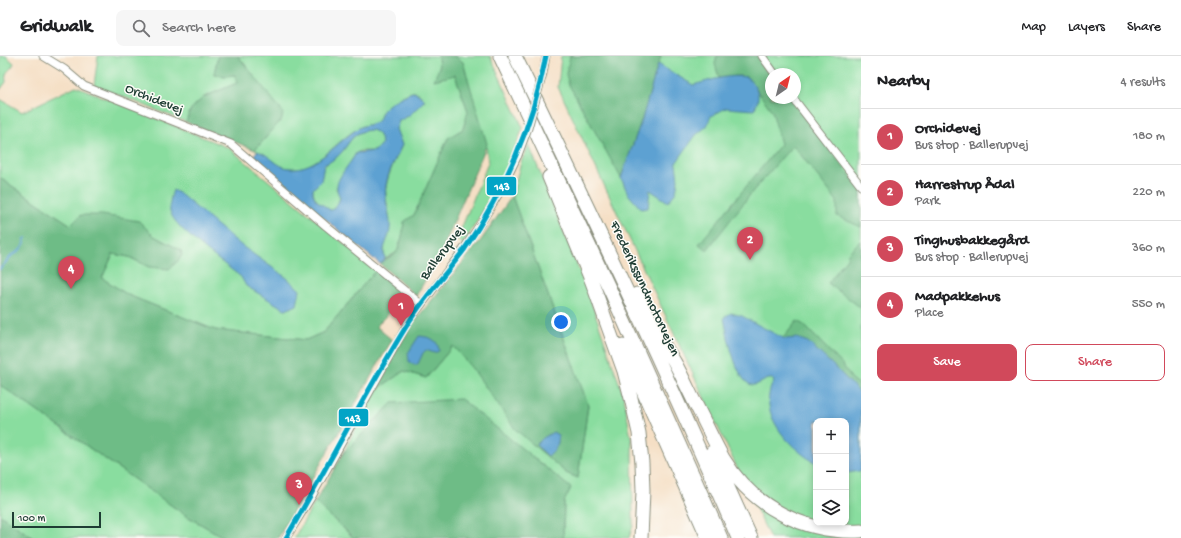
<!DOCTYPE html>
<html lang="en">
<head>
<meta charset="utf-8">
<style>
	:root { --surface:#fff; --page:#f6f6f6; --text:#202124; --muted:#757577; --line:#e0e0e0; --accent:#d1495b }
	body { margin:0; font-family:"Gochi Hand",sans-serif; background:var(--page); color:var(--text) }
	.controls { position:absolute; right:12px; bottom:12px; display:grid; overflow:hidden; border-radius:8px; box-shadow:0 2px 6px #0003 }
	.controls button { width:36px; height:36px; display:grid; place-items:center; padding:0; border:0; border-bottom:1px solid var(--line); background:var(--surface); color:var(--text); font:20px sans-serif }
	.compass { position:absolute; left:765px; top:12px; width:36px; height:36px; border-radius:50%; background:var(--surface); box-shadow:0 2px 6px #0003; rotate:35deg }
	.scale { position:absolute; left:12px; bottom:10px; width:89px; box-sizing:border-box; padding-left:4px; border:2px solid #1f3d34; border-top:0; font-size:11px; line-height:14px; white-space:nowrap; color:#1f3d34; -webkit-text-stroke:3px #fdfcf7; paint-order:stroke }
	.you { position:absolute; left:561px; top:266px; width:14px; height:14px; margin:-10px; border:3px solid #fff; border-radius:50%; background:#1a73e8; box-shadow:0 0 0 6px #1a73e833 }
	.badge { display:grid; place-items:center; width:26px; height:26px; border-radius:50%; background:var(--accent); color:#fff; font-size:13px; font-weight:700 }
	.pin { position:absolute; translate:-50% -33px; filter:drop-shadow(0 1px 2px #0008) }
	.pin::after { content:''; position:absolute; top:21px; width:14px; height:12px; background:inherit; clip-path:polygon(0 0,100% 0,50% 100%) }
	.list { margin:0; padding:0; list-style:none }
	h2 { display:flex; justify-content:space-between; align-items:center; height:52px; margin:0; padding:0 16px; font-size:17px }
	h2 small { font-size:13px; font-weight:400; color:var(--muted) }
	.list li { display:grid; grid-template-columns:26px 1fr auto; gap:12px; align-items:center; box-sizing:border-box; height:56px; padding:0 16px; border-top:1px solid var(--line) }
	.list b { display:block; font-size:15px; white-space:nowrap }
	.list p { margin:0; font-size:13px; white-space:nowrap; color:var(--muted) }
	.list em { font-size:13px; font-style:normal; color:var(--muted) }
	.actions { display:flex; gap:8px; padding:12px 16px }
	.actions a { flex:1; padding:9px 0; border:1px solid var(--accent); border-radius:8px; text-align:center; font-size:14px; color:var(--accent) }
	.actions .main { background:var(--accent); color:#fff }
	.icon { flex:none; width:22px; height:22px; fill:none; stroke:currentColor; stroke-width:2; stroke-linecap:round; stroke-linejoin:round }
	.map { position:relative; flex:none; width:861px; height:482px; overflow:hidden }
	header { display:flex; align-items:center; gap:24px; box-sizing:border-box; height:56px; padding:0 20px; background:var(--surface); border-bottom:1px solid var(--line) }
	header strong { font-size:19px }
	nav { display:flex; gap:22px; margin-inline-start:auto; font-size:14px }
	.search { width:280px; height:36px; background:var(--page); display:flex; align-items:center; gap:10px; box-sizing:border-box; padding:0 14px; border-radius:8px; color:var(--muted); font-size:15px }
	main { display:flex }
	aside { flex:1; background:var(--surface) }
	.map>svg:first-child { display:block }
</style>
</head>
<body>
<header>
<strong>Gridwalk</strong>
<div class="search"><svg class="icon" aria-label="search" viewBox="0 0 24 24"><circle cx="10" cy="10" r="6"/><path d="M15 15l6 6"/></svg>Search here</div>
<nav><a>Map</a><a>Layers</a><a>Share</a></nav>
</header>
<main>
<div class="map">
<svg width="861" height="482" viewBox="0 0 861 482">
	<rect width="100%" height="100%" fill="#fdfcf7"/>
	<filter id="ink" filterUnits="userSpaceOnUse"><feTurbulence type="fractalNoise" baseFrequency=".025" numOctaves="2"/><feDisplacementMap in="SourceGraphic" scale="8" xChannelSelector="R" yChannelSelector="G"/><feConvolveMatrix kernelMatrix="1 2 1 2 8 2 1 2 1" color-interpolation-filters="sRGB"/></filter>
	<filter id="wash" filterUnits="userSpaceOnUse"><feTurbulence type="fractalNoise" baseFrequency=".012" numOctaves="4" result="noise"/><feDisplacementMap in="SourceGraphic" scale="16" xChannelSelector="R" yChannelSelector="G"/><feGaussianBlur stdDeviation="0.9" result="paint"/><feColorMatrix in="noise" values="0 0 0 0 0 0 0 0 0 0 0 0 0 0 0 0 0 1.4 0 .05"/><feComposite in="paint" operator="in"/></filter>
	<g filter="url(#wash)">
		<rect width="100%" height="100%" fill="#f5dfc5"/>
		<path fill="#89dd9f" stroke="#548d6a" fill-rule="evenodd" d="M0,0H6L14,7C10,17 4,13 6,26L0,34Z
			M98,0H218L214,18L225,20L235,19L237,27L204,41L191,53L186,66L94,29Z
			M238,0H438L439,12L455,19L468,55L463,73L448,82L414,159L404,166V176L397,196L385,203C382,192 387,173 389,161C389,153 386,146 386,139C385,121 395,106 402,89L396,73L399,65L410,59L424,44C422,41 418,35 413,36C407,36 388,49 384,53C381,56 381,61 379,64C373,70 365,68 359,72C336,84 318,115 290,112C279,112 272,104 264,98C261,96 258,96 255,94L282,63L253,19Z
			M455,0H490L523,72L499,130L463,188L457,183L488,107L486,90L463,7Z
			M561,0H861V482H770L558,31ZM771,18H795V42H771ZM816,365H846V467H816Z
			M76,30L229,92L376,214L324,276L306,284L215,274L128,239L102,222L113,198L129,201L149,211L162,185L154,180L138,165L71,169L0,122V43L22,56Z
			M370,74C377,75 380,79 382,87L375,95H360L356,97L336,132L340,141L338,147L332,154H330C321,149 313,144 313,133C317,129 321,126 322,120C323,117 322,114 324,111C327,106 334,104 339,99C350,88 351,76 370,74Z
			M529,89L587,234L624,341L632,388L633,469L629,482H563L564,446L392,347L343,398L373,336L404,315L426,322L453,290L566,417L578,422L588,349L512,140L521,106Z
			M0,329L185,459L225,482H33L0,459Z
			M315,446L354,482H294Z"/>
		<path fill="#6ebc86" stroke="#467c5d" d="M218,0H238L283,56L282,63L255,94L186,66L191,53L204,41L237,27L235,19L225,20L214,18Z
			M438,0H455L463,6L487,88L440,199L416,240L380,208C385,203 391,201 396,197C400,192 404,173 404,166L414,159L448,82L463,73L468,55L455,19L434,24L439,12Z
			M570,0H661L642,63L621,122L569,29L566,18Z
			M717,0H758L771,18V42H789L861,134V171L837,160V145L793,89L753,135L707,194L699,188L781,88L772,55L747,21L738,20L719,22L715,8Z
			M0,122L71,169L81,159H102L139,165L154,180L181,194L182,199L179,204L169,213L149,211L129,201L113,198L102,222L128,239L215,274L306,284L324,276L376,214L406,240L379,267L377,271L392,284L278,482H225L185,459L0,329Z
			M512,140L588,349L578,422L566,417L515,373L475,316L453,290L426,322L404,315L373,336L395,296L413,267L481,184Z
			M861,184V252L828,227L847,202L848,197Z
			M797,265L804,269L843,309L851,322L861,330V340L779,287Z
			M461,343L571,432L564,446L563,482H354L315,446L343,398L392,347Z
			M0,459L33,482H0Z"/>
		<path fill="#5da1d2" stroke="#3e6f83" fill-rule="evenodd" d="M658,8L693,29C711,24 729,18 747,21C758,34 762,38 754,54L726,52L711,60L707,70L696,79L676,107L678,124L676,136L668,146L650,134L648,152L641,153L628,138L621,122L642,63Z
			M412,36L417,37L425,44L410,59L399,65L396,73L402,89C394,106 383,124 386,143C387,153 391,163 390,173C389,185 381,190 385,203L380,208L314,154L257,105L254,99L257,95C270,98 276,111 289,112C317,115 337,85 359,72C365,68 373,70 378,64C381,62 381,56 384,53C391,45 403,40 412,36ZM370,74C377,75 380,79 382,87L375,95L356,97C352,106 335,123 337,133C337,135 339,139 340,142L338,147L332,154H330L316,144L313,138V133L321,125L324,109C329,106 334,104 338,100C350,89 350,76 370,74Z
			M173,134L179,137L242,190L287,222L300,234L297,249L286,254L246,230L241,221C225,208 174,173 170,155C169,147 171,140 173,134Z
			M731,257L742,260L762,271L785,283L797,282L808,286L836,312L861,338V415L846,417V365H816V407C790,393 755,356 774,325L772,323C765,322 759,330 752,329C736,327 726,274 724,261Z
			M419,280C430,281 438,283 439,295L434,297L426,294L423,297L418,308L414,309L409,306L408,297Z
			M553,376L558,379C560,388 555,394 548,400L536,389L543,382Z"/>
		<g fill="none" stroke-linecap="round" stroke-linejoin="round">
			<path stroke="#5da1d2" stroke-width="2" d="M0,213L13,198H15L18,195L20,194L25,187L24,185L26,182"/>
		</g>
	</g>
	<g filter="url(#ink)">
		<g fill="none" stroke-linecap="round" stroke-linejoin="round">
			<defs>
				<path id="minor" d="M43,0L64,13L84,30L231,88L326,170L421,248
					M762,0L775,18
					M543,17L546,0
					M793,42L861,130
					M286,482L312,440L409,265L463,194L481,167L501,134L518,99"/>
				<path id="motorway" d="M500,0L611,236L721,482
					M515,0C592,159 668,319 738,482
					M549,121L592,226L624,315L631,342L639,377L642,407L643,435L641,482
					M637,238C646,252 651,267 659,281C664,290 670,298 675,307C682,320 688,333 694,345C704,364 713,384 723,402C752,451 805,478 861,475
					M623,290L708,482
					M712,396L751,482"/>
			</defs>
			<use href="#minor" stroke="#8a8e7c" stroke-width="9"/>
			<use href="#motorway" stroke="#8a8e7c" stroke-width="15"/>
			<use href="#minor" stroke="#fff" stroke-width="7"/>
			<use href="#motorway" stroke="#fff" stroke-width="13"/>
			<defs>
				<path id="minor-bridge" d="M518,99L528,72L543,17"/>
			</defs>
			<use href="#minor-bridge" stroke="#8a8e7c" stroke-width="9" stroke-linecap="butt"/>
			<use href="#minor-bridge" stroke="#fff" stroke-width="7"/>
			<defs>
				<path id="bus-1" d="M286,482C328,411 365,336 409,266C425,240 446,218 464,194C505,133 532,72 546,0"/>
			</defs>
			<use href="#bus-1" stroke="#fdfcf7" stroke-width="8"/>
			<use href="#bus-1" stroke="#02a4c6" stroke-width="5"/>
		</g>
	</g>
	<g text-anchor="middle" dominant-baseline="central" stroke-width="3" stroke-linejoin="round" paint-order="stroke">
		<g font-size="14" fill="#1f3d34" stroke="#fdfcf7">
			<text transform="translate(154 44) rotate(22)">Orchidevej</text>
			<text transform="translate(443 197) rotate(-53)">Ballerupvej</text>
			<text transform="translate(644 233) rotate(65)">Frederikssundmotorvejen</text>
		</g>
	</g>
	<g stroke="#fdfcf7" stroke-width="1.5">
		<rect x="486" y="120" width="31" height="20" rx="4" fill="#02a4c6"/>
		<rect x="338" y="352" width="31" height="19" rx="4" fill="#02a4c6"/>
	</g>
	<g font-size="11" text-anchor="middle" font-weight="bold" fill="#fff">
		<text x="502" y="134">143</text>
		<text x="353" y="366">143</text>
	</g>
</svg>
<div class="controls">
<button>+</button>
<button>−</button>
<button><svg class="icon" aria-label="layers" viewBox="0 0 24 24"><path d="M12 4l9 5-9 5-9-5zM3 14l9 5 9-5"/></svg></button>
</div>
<svg class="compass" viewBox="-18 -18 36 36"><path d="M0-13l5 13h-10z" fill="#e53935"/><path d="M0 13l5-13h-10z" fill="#757577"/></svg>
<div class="scale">100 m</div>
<div class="you"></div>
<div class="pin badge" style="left:401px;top:270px">1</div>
<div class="pin badge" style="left:750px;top:204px">2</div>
<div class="pin badge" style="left:299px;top:449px">3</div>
<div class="pin badge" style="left:71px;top:233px">4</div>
</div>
<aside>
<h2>Nearby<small>4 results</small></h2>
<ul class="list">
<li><span class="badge">1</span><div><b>Orchidevej</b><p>Bus stop · Ballerupvej</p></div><em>180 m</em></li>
<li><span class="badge">2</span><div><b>Harrestrup Ådal</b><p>Park</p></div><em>220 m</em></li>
<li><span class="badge">3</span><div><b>Tinghusbakkegård</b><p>Bus stop · Ballerupvej</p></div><em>360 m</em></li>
<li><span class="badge">4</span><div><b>Madpakkehus</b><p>Place</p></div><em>550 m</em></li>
</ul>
<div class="actions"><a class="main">Save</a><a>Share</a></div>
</aside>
</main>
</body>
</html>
